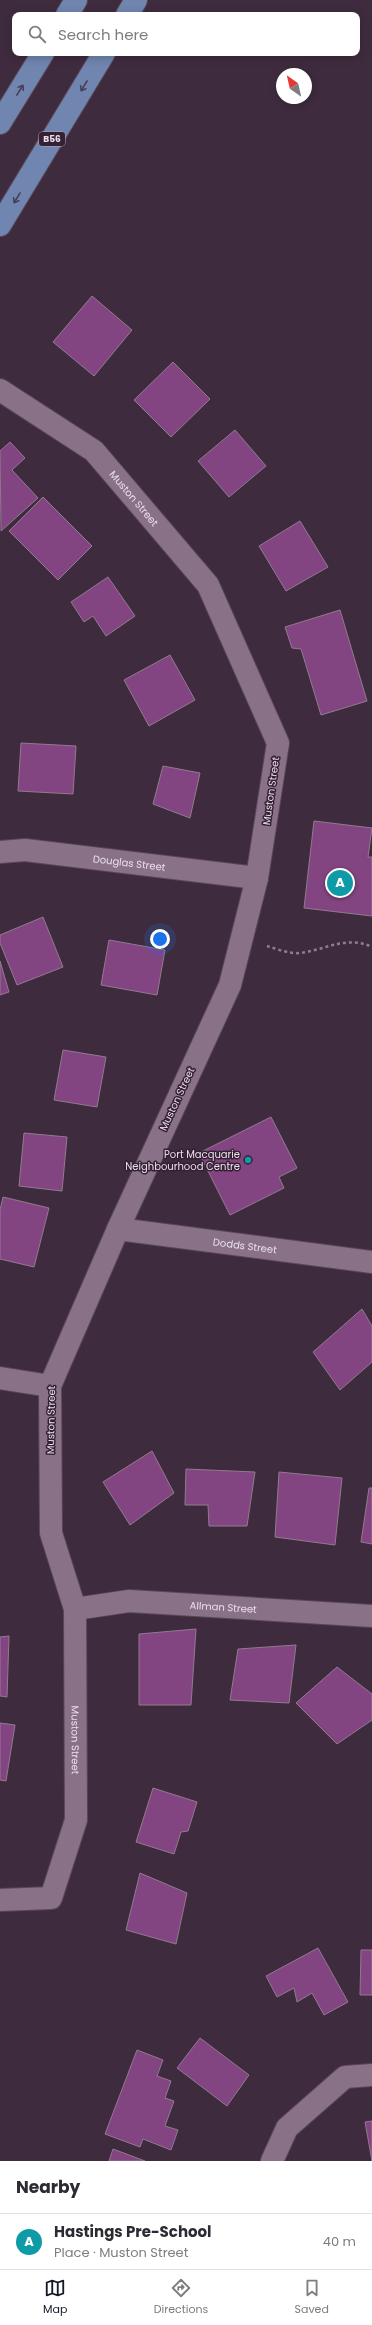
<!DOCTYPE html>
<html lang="en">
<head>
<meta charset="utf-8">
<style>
	:root { --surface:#fff; --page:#f7f7f7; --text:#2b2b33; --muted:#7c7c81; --line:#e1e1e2; --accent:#111827 }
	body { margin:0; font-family:Poppins,sans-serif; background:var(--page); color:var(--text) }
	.compass { position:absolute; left:276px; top:68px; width:36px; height:36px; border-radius:50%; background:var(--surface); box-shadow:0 2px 10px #0003; rotate:326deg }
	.you { position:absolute; left:160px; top:939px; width:14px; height:14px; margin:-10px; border:3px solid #fff; border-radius:50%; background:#1a73e8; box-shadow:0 0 0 6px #1a73e833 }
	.badge { display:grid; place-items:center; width:26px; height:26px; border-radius:50%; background:var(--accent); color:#fff; font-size:13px; font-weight:700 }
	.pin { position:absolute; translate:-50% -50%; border:2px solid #fff; box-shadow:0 1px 4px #0006 }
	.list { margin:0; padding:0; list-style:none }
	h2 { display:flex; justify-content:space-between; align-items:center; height:52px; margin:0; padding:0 16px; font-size:17px }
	h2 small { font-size:13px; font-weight:400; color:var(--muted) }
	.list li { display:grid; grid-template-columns:26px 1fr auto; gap:12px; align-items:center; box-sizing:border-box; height:56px; padding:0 16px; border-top:1px solid var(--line) }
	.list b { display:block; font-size:15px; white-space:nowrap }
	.list p { margin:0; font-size:13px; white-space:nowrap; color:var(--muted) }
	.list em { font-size:13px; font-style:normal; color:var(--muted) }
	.icon { flex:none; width:22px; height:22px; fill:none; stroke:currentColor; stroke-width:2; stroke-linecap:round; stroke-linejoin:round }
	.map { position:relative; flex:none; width:372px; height:2161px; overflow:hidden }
	.search { position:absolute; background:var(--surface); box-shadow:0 2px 10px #0003; left:12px; right:12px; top:12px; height:44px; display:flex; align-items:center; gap:10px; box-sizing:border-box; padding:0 14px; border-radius:8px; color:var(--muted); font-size:15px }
	.sheet { height:108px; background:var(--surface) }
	nav { display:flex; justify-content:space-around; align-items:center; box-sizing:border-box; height:56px; border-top:1px solid var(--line); background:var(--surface); font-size:11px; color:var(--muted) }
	nav a { display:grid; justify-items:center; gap:2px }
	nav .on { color:var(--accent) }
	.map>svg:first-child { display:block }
</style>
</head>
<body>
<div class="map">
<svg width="372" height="2161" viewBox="0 0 372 2161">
	<rect width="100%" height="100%" fill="#3f2b3e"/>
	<path fill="#834582" stroke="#917a90" d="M92,296L132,330L94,376L53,342Z
		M173,362L210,399L171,437L134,400Z
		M235,430L266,466L229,497L198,461Z
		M10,442L25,458L12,470L38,498L1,531L0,451Z
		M43,497L92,546L58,580L9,531Z
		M300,521L328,567L286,591L259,546Z
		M108,577L135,616L106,636L93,616L84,622L71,602Z
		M340,610L367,701L321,715L301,649L292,648L285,627Z
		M170,655L195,700L149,726L124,680Z
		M21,743L76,746L73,794L18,791Z
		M163,766L200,773L190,818L153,804Z
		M314,821L372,828L368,857H372V916L304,908Z
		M43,917L63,967L17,985L0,943V935Z
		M109,940L165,950L157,995L101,985Z
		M0,961L9,992L0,995Z
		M63,1050L106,1057L97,1107L54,1100Z
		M271,1117L297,1168L279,1177L284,1188L230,1215L199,1153Z
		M24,1133L67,1137L62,1191L19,1186Z
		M3,1197L49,1208L34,1267L0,1259V1210Z
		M362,1309L372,1326V1362L340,1390L313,1352Z
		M152,1451L174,1493L130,1525L103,1482Z
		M186,1469L255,1472L247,1526H209L208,1505H185Z
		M279,1472L342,1478L335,1545L275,1537Z
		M369,1488H372V1544L361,1542Z
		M196,1629L191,1705H139V1634Z
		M9,1636L7,1697L0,1696V1637Z
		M296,1645L289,1703L230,1700L238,1649Z
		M337,1667L372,1694V1720L337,1744L296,1703Z
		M0,1723L15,1725L6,1781L0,1780Z
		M153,1788L197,1802L188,1831L181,1832L174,1854L136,1842Z
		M140,1873L187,1893L176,1944L126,1930Z
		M318,1948L348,2002L324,2015L312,1993L297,2002L294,1988L277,1997L266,1976Z
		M361,1950H372V1995H360Z
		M200,2038L249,2075L227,2106L177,2068Z
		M137,2050L163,2060L157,2076L171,2081L165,2098L174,2101L165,2126L178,2130L171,2150L143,2139L140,2147L105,2134Z
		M372,2121V2161L365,2122Z
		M113,2149L145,2161H109Z"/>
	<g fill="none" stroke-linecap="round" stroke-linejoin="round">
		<defs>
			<g id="minor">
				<path id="s1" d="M0,390L94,451L208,585L278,743L257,878L230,985L118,1229L50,1386L51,1533L75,1609L76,1820L51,1898L0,1900"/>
				<path id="s2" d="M0,852L25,850L257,878"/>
				<path id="s3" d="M118,1229L372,1262"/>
				<path d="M0,1378L50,1386"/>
				<path id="s4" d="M75,1609L129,1601L372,1616"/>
				<path d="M272,2161L287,2128L345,2077L372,2075"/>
			</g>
			<path id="primary" d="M67,15L76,0
				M127,15L136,0
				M0,123L43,53
				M0,225L104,53"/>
		</defs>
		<use href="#minor" stroke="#594858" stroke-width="24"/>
		<use href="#primary" stroke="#594858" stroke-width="24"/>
		<path stroke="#8f7e8e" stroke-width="2.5" stroke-dasharray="3 3" stroke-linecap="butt" d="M267,946C277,949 289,954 300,953C325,950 347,935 372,947"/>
		<use href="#minor" stroke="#897288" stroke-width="22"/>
		<use href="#primary" stroke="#7085b0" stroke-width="22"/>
	</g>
	<defs><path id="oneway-shaft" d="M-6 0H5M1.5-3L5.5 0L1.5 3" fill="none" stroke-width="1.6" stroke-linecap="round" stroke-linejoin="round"/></defs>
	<g stroke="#463f59">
		<use href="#oneway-shaft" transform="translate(84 86) rotate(121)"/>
		<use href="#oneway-shaft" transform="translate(20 90) rotate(-58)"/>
		<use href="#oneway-shaft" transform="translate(17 198) rotate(121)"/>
	</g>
	<circle fill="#0f9aa8" stroke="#342134" stroke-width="1.5" cx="248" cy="1160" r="4"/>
	<g text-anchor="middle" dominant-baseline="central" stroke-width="3" stroke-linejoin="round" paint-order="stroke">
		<rect fill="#342134" stroke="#b5a6b4" stroke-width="1" x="39" y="132" width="26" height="14" rx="3"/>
		<g font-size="9" font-weight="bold" fill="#ecdfeb">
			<text x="52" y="139">B56</text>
		</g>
		<g font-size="10" fill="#ecdfeb" stroke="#342134">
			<text stroke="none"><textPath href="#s1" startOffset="174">Muston Street</textPath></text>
			<text transform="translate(271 791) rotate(-82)">Muston Street</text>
			<text stroke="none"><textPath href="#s2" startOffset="130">Douglas Street</textPath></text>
			<text transform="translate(177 1099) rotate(-65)">Muston Street</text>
			<text stroke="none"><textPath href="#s3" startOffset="128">Dodds Street</textPath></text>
			<text transform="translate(51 1420) rotate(-89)">Muston Street</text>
			<text stroke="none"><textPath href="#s4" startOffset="149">Allman Street</textPath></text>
			<text stroke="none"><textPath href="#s1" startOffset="1505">Muston Street</textPath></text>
		</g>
		<g font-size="10" fill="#ecdfeb" stroke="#342134" text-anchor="end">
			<text x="240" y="1154">Port Macquarie<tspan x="240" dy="12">Neighbourhood Centre</tspan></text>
		</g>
	</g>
</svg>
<svg class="compass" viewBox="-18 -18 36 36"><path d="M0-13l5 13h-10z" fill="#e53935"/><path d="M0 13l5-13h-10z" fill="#7c7c81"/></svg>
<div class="you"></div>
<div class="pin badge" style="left:340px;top:883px;background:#0f9aa8">A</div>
<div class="search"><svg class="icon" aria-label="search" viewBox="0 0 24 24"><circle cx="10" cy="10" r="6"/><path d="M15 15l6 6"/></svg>Search here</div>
</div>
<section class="sheet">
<h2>Nearby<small></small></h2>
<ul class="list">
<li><span class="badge" style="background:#0f9aa8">A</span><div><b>Hastings Pre-School</b><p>Place · Muston Street</p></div><em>40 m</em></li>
</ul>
</section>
<nav>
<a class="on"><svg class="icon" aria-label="map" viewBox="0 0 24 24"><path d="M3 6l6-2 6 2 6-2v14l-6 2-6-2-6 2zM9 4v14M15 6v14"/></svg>Map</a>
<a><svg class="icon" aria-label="directions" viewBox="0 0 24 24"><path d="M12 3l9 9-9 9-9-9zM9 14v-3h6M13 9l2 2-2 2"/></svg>Directions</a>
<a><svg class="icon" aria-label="saved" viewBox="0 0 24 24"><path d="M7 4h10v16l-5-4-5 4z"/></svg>Saved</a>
</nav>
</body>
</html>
